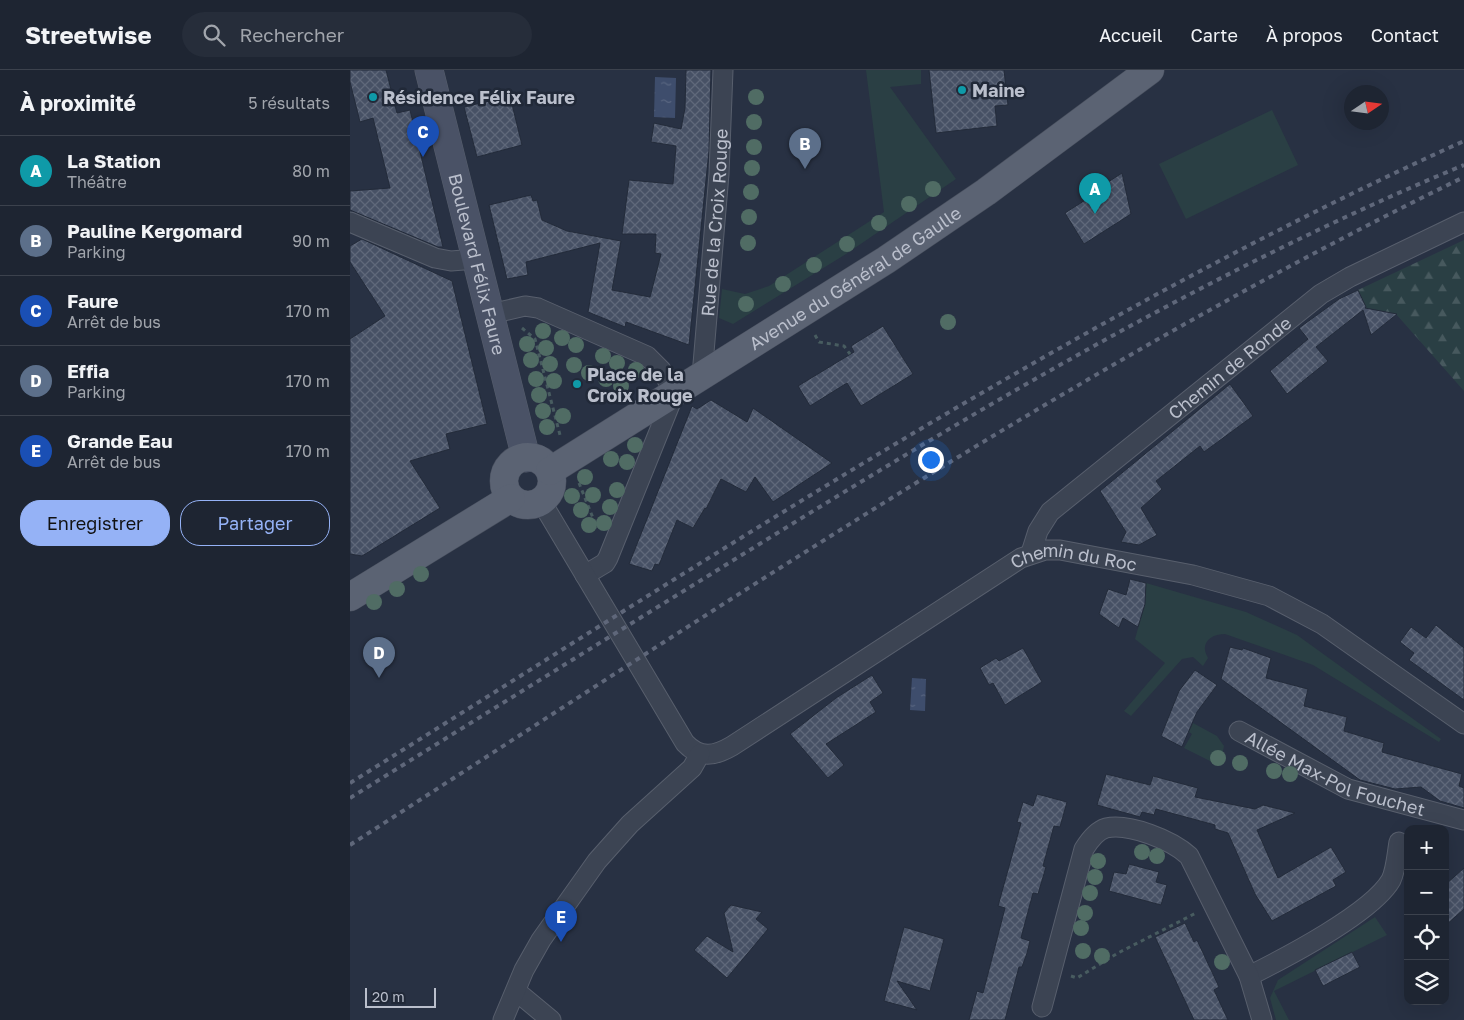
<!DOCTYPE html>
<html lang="fr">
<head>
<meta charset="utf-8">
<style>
	:root { --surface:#1e2532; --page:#262d3a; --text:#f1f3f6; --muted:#a1a5ac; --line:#3c424d; --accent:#95b2f6 }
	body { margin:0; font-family:"Golos Text",sans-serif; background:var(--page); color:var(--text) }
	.controls { position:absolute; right:15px; bottom:15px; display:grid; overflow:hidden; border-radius:10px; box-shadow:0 5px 20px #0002 }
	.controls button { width:45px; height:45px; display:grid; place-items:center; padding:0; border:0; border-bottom:1px solid var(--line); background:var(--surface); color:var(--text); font:25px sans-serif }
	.compass { position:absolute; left:994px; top:15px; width:45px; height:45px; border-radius:50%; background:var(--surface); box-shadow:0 5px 20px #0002; rotate:77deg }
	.scale { position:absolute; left:15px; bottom:12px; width:71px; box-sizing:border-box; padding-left:5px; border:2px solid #babfcc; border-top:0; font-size:14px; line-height:18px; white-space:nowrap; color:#babfcc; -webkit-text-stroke:4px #212938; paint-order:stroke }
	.you { position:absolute; left:580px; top:389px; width:18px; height:18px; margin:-12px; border:4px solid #fff; border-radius:50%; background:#1a73e8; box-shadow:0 0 0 8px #1a73e833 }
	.badge { display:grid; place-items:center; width:32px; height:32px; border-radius:50%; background:var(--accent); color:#fff; font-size:16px; font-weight:700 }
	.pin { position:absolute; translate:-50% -41px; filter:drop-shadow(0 1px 2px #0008) }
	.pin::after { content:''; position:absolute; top:26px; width:18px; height:15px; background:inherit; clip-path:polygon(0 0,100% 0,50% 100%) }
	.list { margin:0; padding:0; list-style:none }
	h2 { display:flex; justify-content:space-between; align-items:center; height:65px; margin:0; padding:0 20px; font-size:21px }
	h2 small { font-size:16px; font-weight:400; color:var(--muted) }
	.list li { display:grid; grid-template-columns:32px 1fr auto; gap:15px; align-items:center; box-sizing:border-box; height:70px; padding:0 20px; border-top:1px solid var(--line) }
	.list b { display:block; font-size:19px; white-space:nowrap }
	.list p { margin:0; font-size:16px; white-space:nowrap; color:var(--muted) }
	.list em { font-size:16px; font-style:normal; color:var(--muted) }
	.actions { display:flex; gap:10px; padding:15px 20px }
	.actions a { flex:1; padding:11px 0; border:1px solid var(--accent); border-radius:20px; text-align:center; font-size:18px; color:var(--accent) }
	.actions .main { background:var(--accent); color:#111 }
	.icon { flex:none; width:28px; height:28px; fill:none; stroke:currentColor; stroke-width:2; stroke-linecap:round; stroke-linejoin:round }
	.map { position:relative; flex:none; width:1114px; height:950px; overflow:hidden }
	header { display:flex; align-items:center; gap:30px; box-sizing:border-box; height:70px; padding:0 25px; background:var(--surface); border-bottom:1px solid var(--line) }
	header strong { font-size:24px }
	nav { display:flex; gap:28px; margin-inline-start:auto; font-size:18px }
	.search { width:350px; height:45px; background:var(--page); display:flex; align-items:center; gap:12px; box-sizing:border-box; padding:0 18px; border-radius:28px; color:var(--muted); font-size:19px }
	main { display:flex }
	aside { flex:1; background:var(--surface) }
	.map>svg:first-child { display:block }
</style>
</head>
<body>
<header>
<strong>Streetwise</strong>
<div class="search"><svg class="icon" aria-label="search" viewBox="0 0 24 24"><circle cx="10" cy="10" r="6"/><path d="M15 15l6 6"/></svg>Rechercher</div>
<nav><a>Accueil</a><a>Carte</a><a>À propos</a><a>Contact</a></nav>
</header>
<main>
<aside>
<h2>À proximité<small>5 résultats</small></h2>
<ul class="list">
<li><span class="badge" style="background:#0f9aa8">A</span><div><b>La Station</b><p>Théâtre</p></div><em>80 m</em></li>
<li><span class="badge" style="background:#5c6f8a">B</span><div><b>Pauline Kergomard</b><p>Parking</p></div><em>90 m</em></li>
<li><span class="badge" style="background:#1a4fb4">C</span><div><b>Faure</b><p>Arrêt de bus</p></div><em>170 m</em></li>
<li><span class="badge" style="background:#5c6f8a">D</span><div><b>Effia</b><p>Parking</p></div><em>170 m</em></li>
<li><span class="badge" style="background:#1a4fb4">E</span><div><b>Grande Eau</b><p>Arrêt de bus</p></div><em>170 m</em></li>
</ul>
<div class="actions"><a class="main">Enregistrer</a><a>Partager</a></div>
</aside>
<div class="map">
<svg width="1114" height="950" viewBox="0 0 1114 950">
	<defs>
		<pattern id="forest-firs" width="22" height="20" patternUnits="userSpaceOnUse" patternTransform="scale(1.25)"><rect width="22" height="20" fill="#2a3f44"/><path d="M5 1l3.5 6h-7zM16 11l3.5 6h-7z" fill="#47595e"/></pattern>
		<pattern id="water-ripples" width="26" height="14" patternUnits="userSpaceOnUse" patternTransform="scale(1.25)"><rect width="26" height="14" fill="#3e4d6c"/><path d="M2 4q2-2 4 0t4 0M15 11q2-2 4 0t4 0" fill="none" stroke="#586580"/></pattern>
		<pattern id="building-cross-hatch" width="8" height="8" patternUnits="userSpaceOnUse" patternTransform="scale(1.25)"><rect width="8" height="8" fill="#475165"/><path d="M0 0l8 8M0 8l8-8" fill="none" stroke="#5f687a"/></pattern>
	</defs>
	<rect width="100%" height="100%" fill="#283143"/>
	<path fill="#2a3f44" d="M516,0H571V14L540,17L606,109L496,184L383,254L369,248L372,219L395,224L419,216L534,142Z
		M922,40L948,95L836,149L809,94Z
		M796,513L896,542L947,565L1091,669L1089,672L963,595L875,564C861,564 849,573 858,588L853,596L843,587L832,589L781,646L774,641L815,593L785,569L795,534Z
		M843,653L867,666L874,676L870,696L834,678L842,664L839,662Z
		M1025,847L1037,865L924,921L939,950H926L920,928L928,910Z"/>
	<path fill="url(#forest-firs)" d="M1114,170V321L1046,244L1007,236L1013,230L1008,220Z"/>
	<path fill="url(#water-ripples)" d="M305,7L326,8L325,48L304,47Z
		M562,608L576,609L575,641L560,640Z"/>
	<path fill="url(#building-cross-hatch)" stroke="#232b3a" d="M0,0H36L47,43L60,40L93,177H88L0,140V121L40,118L23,48L10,52L0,12Z
		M336,0H361L359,81L339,275L276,252L275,257L238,242L250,173L176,192L178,205L157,209L139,135L181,125L183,131L187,130L192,150L217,161L271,171L262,220L300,227L311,184L305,183L306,164H272L279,110L323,114L326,76L301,72L304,53L331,59L335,38Z
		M579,0H654L658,35L645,36L647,56L586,63Z
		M160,26L172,75L127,87L114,37Z
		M772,103L781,144L734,174L715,143L740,127L738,125Z
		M12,169L102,211L137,354L96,364L100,379L60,391L90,438L12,486L0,484V269L35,246L0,192V176Z
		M1008,220L1016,237L1015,238L1047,244L1021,265L1013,240L966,277L978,291L937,324L920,301L958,269L949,258L989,229Z
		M533,256L563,304L511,336L497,313L460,336L448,316L504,282L501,276Z
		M880,314L903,346L854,382L850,376L806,411L812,419L791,438L807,465L789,475L771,472L776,462L750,421Z
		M361,330L397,352L403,338L482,393L423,432L405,407L396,422L371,409L356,439L355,438L343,458L327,450L309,495L305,494L302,501L279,494L342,336L347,339Z
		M780,509L796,513L795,534L788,557L773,548L769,558L749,544L758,519L776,525Z
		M1086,555L1114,578V630L1059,590L1064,583L1050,572L1061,557L1076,568Z
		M880,577L892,580L893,578L921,588L916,608L958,619L954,636L997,647L994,661L1034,673L1032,682L1112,704L1109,716L1114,718V738L1090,731L1071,717L1045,719L1010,710L871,609Z
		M673,578L692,612L655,635L643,613L639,615L630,598L646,588L649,591Z
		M845,600L867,615L847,642L832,677L811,666L829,621Z
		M522,605L533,623L520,632L526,642L476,674L494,695L478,708L440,664L486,628Z
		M756,704L800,715L803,706L848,718L845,727L905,739L913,735L945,743L907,760L928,808L981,777L996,802L983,810L986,816L922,851L905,824L878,763L865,759V755L806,739L804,745L792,742L790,747L747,735Z
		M687,724L717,732L710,757L704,756L693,796L696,797L688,824L683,823L671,868L680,871L677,883L672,897H669L655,950H619L627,921L633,923L655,838L648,836L671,753L667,752L673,732L683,736Z
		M779,794L809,802L806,812L817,815L811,835L759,821L764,802L776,804Z
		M1114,798V839L1095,856V815Z
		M381,835L412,842L406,849L418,859L377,908L344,880L357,866L383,882L374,843Z
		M835,853L844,872L847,870L869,917L864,920L878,950H844L805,867Z
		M554,857L594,869L580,921L547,911L567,940L534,931Z
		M1002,882L1010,897L973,916L965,900Z"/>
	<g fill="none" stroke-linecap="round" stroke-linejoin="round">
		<defs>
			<g id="street">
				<path d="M0,152L85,188L101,191L126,189"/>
				<path d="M140,244L175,236L188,238L297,286L311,300L325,322L258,488L255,493L235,505"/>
				<path id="s1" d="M352,306L369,104L373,0"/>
				<path id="s2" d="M191,431L335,673C350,689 365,686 382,676L671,488L695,480H710L843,505L919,526L972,554L1114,654"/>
				<path id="s3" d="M681,483L688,461L700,442L971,224L1000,207L1114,152"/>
				<path id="s4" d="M889,661L998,719L1114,750"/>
				<path d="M899,906C935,888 1022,843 1041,810C1046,800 1047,783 1049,772"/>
				<path d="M166,921L201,950"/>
				<path d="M692,937L734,779C739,771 746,761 756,758C779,753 822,770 839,786L899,906L912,950"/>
				<path d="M153,950L174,900L191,870L247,791L280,754L342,698L350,684"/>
			</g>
			<g id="secondary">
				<path id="s5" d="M79,0L176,388"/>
			</g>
			<g id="primary">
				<circle cx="178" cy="411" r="24"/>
				<path id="s6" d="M200,401L536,190L636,122L800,0"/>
				<path d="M0,527L161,428"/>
			</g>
		</defs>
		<use href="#street" stroke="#585f6d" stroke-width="21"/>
		<use href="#secondary" stroke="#585f6d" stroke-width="29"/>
		<use href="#primary" stroke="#464d5c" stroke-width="29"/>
		<path stroke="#485c60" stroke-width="3" stroke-dasharray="4 4" stroke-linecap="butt" d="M172,258L185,269L210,365
			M465,265L469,272L494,276L500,284
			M229,413L247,458
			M721,906L727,908L768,883L846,843"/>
		<use href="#street" stroke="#3c4453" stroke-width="19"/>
		<use href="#secondary" stroke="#4a5266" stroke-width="28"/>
		<use href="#primary" stroke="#5b6373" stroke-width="28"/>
		<path stroke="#5f677a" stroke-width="4" stroke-dasharray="5 5" stroke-linecap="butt" d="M0,713C362,487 724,247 1114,71
			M0,728C138,642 277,556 416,470C641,331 870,196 1114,95
			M0,775C364,541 724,297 1114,107"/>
	</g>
	<g fill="#506c64">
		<circle cx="406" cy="27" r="8"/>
		<circle cx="404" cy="52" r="8"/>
		<circle cx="404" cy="77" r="8"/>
		<circle cx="402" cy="98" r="8"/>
		<circle cx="583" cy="119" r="8"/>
		<circle cx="401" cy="122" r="8"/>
		<circle cx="559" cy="134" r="8"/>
		<circle cx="399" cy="147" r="8"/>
		<circle cx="529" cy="153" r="8"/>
		<circle cx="398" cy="173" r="8"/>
		<circle cx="497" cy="174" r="8"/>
		<circle cx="464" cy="195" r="8"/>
		<circle cx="433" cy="214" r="8"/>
		<circle cx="396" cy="234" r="8"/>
		<circle cx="598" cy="252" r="8"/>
		<circle cx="193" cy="261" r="8"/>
		<circle cx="212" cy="268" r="8"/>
		<circle cx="177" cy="274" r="8"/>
		<circle cx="226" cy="275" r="8"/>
		<circle cx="196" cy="278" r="8"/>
		<circle cx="253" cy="286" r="8"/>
		<circle cx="181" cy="290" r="8"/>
		<circle cx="267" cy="293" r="8"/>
		<circle cx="200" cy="294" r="8"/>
		<circle cx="224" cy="295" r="8"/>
		<circle cx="286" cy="300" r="8"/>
		<circle cx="239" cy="303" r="8"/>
		<circle cx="186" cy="309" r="8"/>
		<circle cx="256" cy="309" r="8"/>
		<circle cx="204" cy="311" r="8"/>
		<circle cx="271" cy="316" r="8"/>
		<circle cx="189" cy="325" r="8"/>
		<circle cx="193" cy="341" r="8"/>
		<circle cx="213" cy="346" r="8"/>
		<circle cx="197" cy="357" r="8"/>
		<circle cx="285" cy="375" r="8"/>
		<circle cx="261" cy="389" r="8"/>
		<circle cx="277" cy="392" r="8"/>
		<circle cx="235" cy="407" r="8"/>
		<circle cx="267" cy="420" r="8"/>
		<circle cx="243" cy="425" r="8"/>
		<circle cx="222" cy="426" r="8"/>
		<circle cx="260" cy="437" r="8"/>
		<circle cx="231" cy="440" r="8"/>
		<circle cx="254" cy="453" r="8"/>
		<circle cx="239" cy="455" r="8"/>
		<circle cx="71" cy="504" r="8"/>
		<circle cx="47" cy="519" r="8"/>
		<circle cx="24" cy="532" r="8"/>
		<circle cx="868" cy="688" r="8"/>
		<circle cx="890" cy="693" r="8"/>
		<circle cx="924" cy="701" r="8"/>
		<circle cx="940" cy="704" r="8"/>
		<circle cx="792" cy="782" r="8"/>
		<circle cx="807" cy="786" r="8"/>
		<circle cx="748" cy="791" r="8"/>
		<circle cx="745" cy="807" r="8"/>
		<circle cx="740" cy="823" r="8"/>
		<circle cx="735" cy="843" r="8"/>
		<circle cx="731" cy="858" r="8"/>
		<circle cx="733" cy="881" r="8"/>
		<circle cx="752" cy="886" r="8"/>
		<circle cx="872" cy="892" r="8"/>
	</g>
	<g fill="#0f9aa8" stroke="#212938" stroke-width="2">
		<circle cx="612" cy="20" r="5"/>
		<circle cx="23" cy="27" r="5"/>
		<circle cx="227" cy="314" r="5"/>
	</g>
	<g text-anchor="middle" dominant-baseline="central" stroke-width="5" stroke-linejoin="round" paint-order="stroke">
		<g font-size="18" font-weight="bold" fill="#babfcc" stroke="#212938" text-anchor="start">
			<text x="622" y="20">Maine</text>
			<text x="33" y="27">Résidence Félix Faure</text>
			<text x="237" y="304">Place de la<tspan x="237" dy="21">Croix Rouge</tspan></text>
		</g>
		<g font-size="18" fill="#babfcc" stroke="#212938">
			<text stroke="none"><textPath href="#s1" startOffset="154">Rue de la Croix Rouge</textPath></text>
			<text stroke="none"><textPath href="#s5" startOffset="200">Boulevard Félix Faure</textPath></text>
			<text stroke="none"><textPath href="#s6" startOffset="361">Avenue du Général de Gaulle</textPath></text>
			<text stroke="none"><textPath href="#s3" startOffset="276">Chemin de Ronde</textPath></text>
			<text stroke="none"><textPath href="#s2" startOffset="732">Chemin du Roc</textPath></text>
			<text stroke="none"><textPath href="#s4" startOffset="106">Allée Max-Pol Fouchet</textPath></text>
		</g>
	</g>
</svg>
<div class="controls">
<button>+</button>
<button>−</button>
<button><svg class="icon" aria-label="locate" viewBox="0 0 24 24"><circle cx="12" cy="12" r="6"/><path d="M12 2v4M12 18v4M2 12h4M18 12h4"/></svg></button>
<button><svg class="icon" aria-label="layers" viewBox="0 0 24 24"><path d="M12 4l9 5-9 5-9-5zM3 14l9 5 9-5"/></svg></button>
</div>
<svg class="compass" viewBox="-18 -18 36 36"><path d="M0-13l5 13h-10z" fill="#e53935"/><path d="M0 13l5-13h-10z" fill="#a1a5ac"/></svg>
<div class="scale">20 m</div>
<div class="you"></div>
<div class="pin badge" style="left:745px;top:144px;background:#0f9aa8">A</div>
<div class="pin badge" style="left:455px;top:99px;background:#5c6f8a">B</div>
<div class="pin badge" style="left:73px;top:87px;background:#1a4fb4">C</div>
<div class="pin badge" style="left:29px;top:608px;background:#5c6f8a">D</div>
<div class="pin badge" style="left:211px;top:872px;background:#1a4fb4">E</div>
</div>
</main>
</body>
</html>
